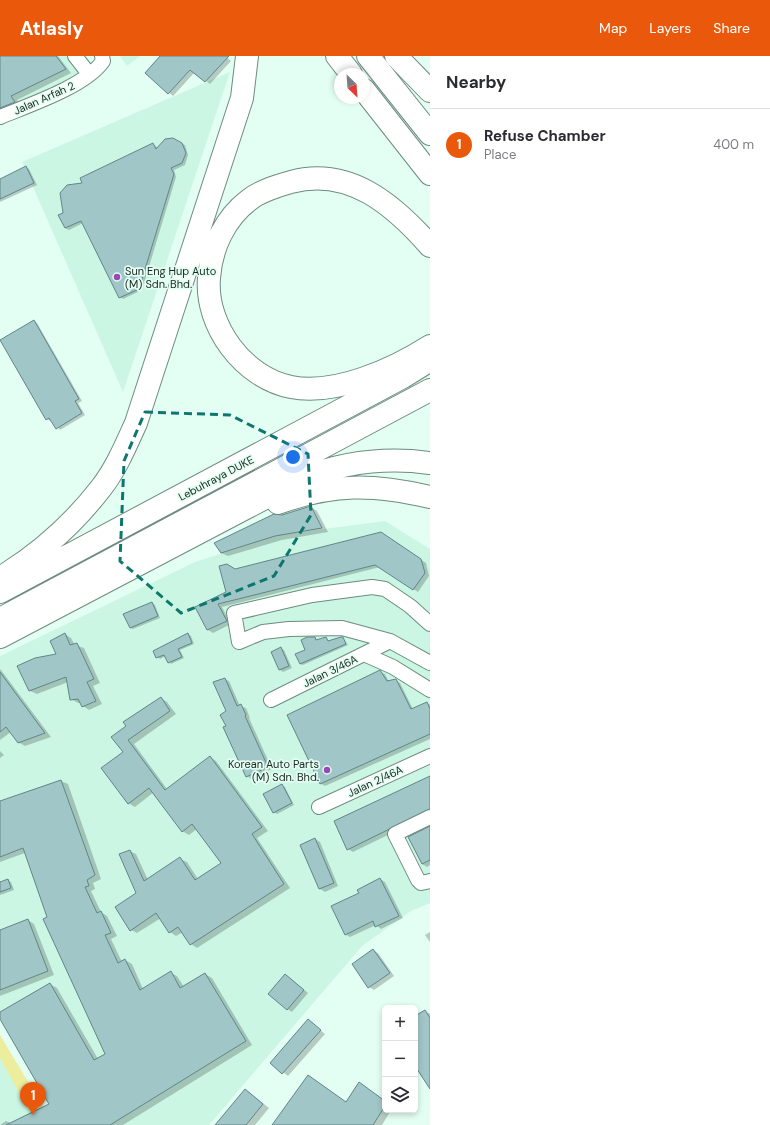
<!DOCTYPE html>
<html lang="en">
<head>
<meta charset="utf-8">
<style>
	:root { --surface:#fff; --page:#f2f2f3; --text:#2b2b33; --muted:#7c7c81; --line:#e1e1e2; --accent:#ea580c }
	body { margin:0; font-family:"DM Sans",sans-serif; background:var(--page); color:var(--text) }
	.controls { position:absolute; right:12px; bottom:12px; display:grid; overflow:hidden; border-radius:6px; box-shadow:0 2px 6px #0003 }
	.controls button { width:36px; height:36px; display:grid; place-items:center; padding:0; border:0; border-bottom:1px solid var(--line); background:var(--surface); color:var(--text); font:20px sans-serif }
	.compass { position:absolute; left:334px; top:12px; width:36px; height:36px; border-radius:50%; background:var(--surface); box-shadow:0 2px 6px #0003; rotate:155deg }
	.you { position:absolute; left:293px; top:401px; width:14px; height:14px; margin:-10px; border:3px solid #fff; border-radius:50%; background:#1a73e8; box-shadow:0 0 0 6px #1a73e833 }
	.badge { display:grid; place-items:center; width:26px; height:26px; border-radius:50%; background:var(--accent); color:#fff; font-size:13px; font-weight:700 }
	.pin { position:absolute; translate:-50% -33px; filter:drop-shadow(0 1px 2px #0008) }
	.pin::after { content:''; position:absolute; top:21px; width:14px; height:12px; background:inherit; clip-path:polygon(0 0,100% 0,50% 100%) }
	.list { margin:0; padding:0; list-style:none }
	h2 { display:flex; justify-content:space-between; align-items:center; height:52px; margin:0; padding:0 16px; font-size:17px }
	h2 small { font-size:13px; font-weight:400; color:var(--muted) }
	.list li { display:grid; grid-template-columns:26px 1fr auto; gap:12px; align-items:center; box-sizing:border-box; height:72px; padding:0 16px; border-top:1px solid var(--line) }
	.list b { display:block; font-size:15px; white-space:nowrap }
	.list p { margin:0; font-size:13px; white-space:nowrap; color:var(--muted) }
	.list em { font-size:13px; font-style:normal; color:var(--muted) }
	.icon { flex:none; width:22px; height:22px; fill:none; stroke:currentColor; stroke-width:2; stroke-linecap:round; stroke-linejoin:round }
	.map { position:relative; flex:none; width:430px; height:1069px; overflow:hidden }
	header { display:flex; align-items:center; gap:24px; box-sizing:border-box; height:56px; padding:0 20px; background:var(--accent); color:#fff }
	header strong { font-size:19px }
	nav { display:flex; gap:22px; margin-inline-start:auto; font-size:14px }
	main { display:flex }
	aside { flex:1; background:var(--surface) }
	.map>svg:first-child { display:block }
</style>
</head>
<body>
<header>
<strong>Atlasly</strong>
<nav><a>Map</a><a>Layers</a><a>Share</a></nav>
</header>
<main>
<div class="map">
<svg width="430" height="1069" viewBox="0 0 430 1069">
	<rect width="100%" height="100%" fill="#e3fef3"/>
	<path fill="#cbf6e4" d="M0,0H86L100,19L0,67Z
		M120,0H140L127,10Z
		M230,16L123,336L22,106Z
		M385,465L430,493V847L411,855L362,890L209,1069H58L0,958V600L195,506L278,479Z
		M0,979L52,1069H0Z"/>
	<path fill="#eded9e" d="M0,979L54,1069H45L37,1052L29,1055L0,1002Z"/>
	<path fill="#0003" d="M0,0H58L71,17L17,44L21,50L0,60Z
		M161,0H225L231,5L210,28L195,16L173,40L146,17Z
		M173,83L185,89L188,99L185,109L174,114L176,121L142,234L123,243L120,241L83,167L69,174L65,172L64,158L84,128L153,88L158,92Z
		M26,111L29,113L37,129L0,146V124Z
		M34,265L37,267L82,345L78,347L85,359L60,374L52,364L50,365L47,363Z
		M311,451L317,455L328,476L282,484L228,500L221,497L282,460Z
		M386,480L426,507L429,520L418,536L380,511L222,551L231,568L213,577L208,574L197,551L227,536L235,514Z
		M152,547L155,549L160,562L133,573L130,572Z
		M65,578L71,582L75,589L84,592L100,627L93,630L102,648L89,654L83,650L81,646L78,647L71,643L68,626L37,638L30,635L19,611L58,599Z
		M188,578L191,580L194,588L180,594L184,602L171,608L166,600L160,603L157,601Z
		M314,582L318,584L326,582L330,586L343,582L348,589L303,609L300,608Z
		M281,593L284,594L292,612L283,616L280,614L272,597Z
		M0,613L1,614L51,681L25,690L18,686L11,676L0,684Z
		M380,616L385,618L389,626L395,624L400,627L413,653L427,647L430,649V683L325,730L320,727Z
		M224,623L229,625L240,650L246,652L250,662H249L272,713L251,723L247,720L227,670Z
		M161,642L167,646L176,658L134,688L167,733L210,701L216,705L268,775L257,782L290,832L197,892L191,888L183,876L176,880L170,876L161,862L137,877L131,874L137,838L130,795L136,798L148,824L180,803L187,806L198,823L222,808L197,773L189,779L182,775L154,736L135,751L128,747L124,696L113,681Z
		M0,695L4,699L0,702Z
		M430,721V756L392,777L353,796L348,793Z
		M61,725L68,728L101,823L93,827L95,833L91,835L101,856L107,860L117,880L111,883L122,906L125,904L132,908L143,933L171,917L177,920L184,931L205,918L212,922L252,989L123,1069H0L6,1065L11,1067L50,1049L0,961V957L50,928L57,932L98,1003L106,999L48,862L25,797L0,806V747Z
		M282,730L285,731L294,749L277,758L273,756Z
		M430,771V809L427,811L422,808Z
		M315,783L320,786L338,830L325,836L320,833L301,789Z
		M380,823L385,826L403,862L381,873L376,869L350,881L345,878L360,838Z
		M8,824L11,826L14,834L0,839V827Z
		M28,864L34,868L54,919L0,940V875Z
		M430,876V886L425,879Z
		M373,894L378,897L394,920L374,934L369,931Z
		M290,922L308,937L292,956L287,953Z
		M425,955L430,958V1031L417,1011L415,1013V962Z
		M308,964L325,978L288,1020L271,1007Z
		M309,1020L346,1046L385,1045V1054H391L382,1069H273Z
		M246,1034L269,1052L255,1069H216Z"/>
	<path fill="#a1c6c7" stroke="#628687" d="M0,0H56L66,13L11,40L15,46L0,52Z
		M160,0H229L205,26L190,14L168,38L145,17Z
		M173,82L182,87L186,97L182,107L171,112L174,118L139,233L119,242L81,165L65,172L58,159L63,157L60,137L67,129L82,127L80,122L153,87L156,93L165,83Z
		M26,110L34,127L0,143V123Z
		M34,264L79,343L75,345L82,357L56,373L49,362L46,364L0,284Z
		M311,450L322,472L275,480L221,497L214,487L274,458L282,459Z
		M381,476L421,503L425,517L413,534L375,509L218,548L227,565L207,574L195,551L226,536L219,510L227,508L235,513Z
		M152,546L158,560L130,572L123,558Z
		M65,577L70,589L77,587L94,623L87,626L96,645L82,651L78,643L70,644L66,621L29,635L17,610L35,602L56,598L50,585Z
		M188,577L192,587L178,593L182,601L168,607L164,599L156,602L153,595Z
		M307,581H315L316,584L326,581L328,585L341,581H343L346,588L300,608L295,598L305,594L301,584Z
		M281,591L289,610L279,614L271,596Z
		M380,614L387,625L396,623L411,653L427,646L430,653V678L320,728L287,659Z
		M0,616L36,665L45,677L18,687L6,671L0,676Z
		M225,622L237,650L241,648L246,659L245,660L268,711L246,721L223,671L226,670L220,659L226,655L213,626Z
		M161,641L170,655L128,684L165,734L210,700L262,771L252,778L284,828L190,889L178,871L169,877L156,857L130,875L115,851L136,837L119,798L130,794L144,825L180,801L195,824L221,807L192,768L182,776L149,732L128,748L101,712L123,696L111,681L126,670L123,666Z
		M430,720V753L347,794L334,765Z
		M61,724L95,819L87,824L89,830L85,831L97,857L101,855L111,877L105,879L118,907L125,903L140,934L171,915L180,932L205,917L246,985L110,1069H6L49,1048L0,963V956L50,927L94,1004L105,998L43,863L47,861L23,792L0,801V745Z
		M282,728L292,747L273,757L263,738Z
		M430,770V804L422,808L408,781Z
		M315,782L334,827L319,833L300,789Z
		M380,822L399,860L375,871L373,865L345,879L331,850L359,837L357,834Z
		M8,823L11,832L0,836V826Z
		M28,863L48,915L0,934V874Z
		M373,893L390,917L368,932L352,908Z
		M285,918L304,934L287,954L268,938Z
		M425,954L430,962V1033L415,1010V960Z
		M308,963L321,974L282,1018L270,1007Z
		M308,1019L346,1046L359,1026L385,1045V1050L373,1069H272Z
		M245,1033L263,1048L246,1069H215Z"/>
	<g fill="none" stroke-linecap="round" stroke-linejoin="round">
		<defs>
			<path id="minor" d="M75,0L89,18
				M0,61C29,49 86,30 103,5L102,0
				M430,568L410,550L385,533L372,531L312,539L234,557L239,586L263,576L289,573L342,572L390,585L430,607
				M364,598L393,611L430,634
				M271,644L390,585
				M319,751L430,700
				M430,761L395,778L418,824L421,827L430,825"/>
			<path id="trunk" d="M337,0L351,18
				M368,0L430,78
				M364,34L430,118"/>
			<path id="motorway" d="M396,0L430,35
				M430,190C394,149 349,110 291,126C277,130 260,135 249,144C225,162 211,192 209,222C205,270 244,322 291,331C335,340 394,313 430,290
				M278,447C334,427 373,428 430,441
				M0,522C38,499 74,467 101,432C116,413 126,389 136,367L242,42L247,0
				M0,536L403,321L424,308
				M0,563L430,334
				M0,581L303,422C344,406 387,401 430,407"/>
		</defs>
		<use href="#minor" stroke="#6d8c7f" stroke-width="16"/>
		<use href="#trunk" stroke="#6d8c7f" stroke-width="24"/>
		<use href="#motorway" stroke="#6d8c7f" stroke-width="24"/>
		<use href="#minor" stroke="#fff" stroke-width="14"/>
		<use href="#trunk" stroke="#fff" stroke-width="22"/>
		<use href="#motorway" stroke="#fff" stroke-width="22"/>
	</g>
	<path fill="none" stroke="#0f766e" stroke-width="3" stroke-dasharray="8 5" stroke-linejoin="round" d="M145,356L230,359L308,398L311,459L274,520L181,557L120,505L124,405Z"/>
	<g fill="#9b48b6" stroke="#e3fef3" stroke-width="1.5">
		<circle cx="117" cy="221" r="4"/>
		<circle cx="327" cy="714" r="4"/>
	</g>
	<g text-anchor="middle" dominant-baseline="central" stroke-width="3.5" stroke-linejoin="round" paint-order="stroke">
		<g font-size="11" fill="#1b2722" stroke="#e3fef3">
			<text transform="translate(44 42) rotate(-24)">Jalan Arfah 2</text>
			<text transform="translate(216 422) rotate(-28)">Lebuhraya DUKE</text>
			<text transform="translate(330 615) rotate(-26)">Jalan 3/46A</text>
			<text transform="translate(375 725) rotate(-25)">Jalan 2/46A</text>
		</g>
		<g font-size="11" fill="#1b2722" stroke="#e3fef3" text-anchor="start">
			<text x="125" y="215">Sun Eng Hup Auto<tspan x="125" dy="13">(M) Sdn. Bhd.</tspan></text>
			<text x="319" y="708" text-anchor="end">Korean Auto Parts<tspan x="319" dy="13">(M) Sdn. Bhd.</tspan></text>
		</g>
	</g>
</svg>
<div class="controls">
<button>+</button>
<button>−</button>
<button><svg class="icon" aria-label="layers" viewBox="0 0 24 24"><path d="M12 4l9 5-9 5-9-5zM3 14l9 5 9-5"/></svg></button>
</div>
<svg class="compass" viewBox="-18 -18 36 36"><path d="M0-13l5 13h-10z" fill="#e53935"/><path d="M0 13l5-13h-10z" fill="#7c7c81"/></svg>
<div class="you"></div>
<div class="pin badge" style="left:33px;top:1059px">1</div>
</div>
<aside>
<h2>Nearby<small></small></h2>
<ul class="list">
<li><span class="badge">1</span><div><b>Refuse Chamber</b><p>Place</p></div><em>400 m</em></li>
</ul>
</aside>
</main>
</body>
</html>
